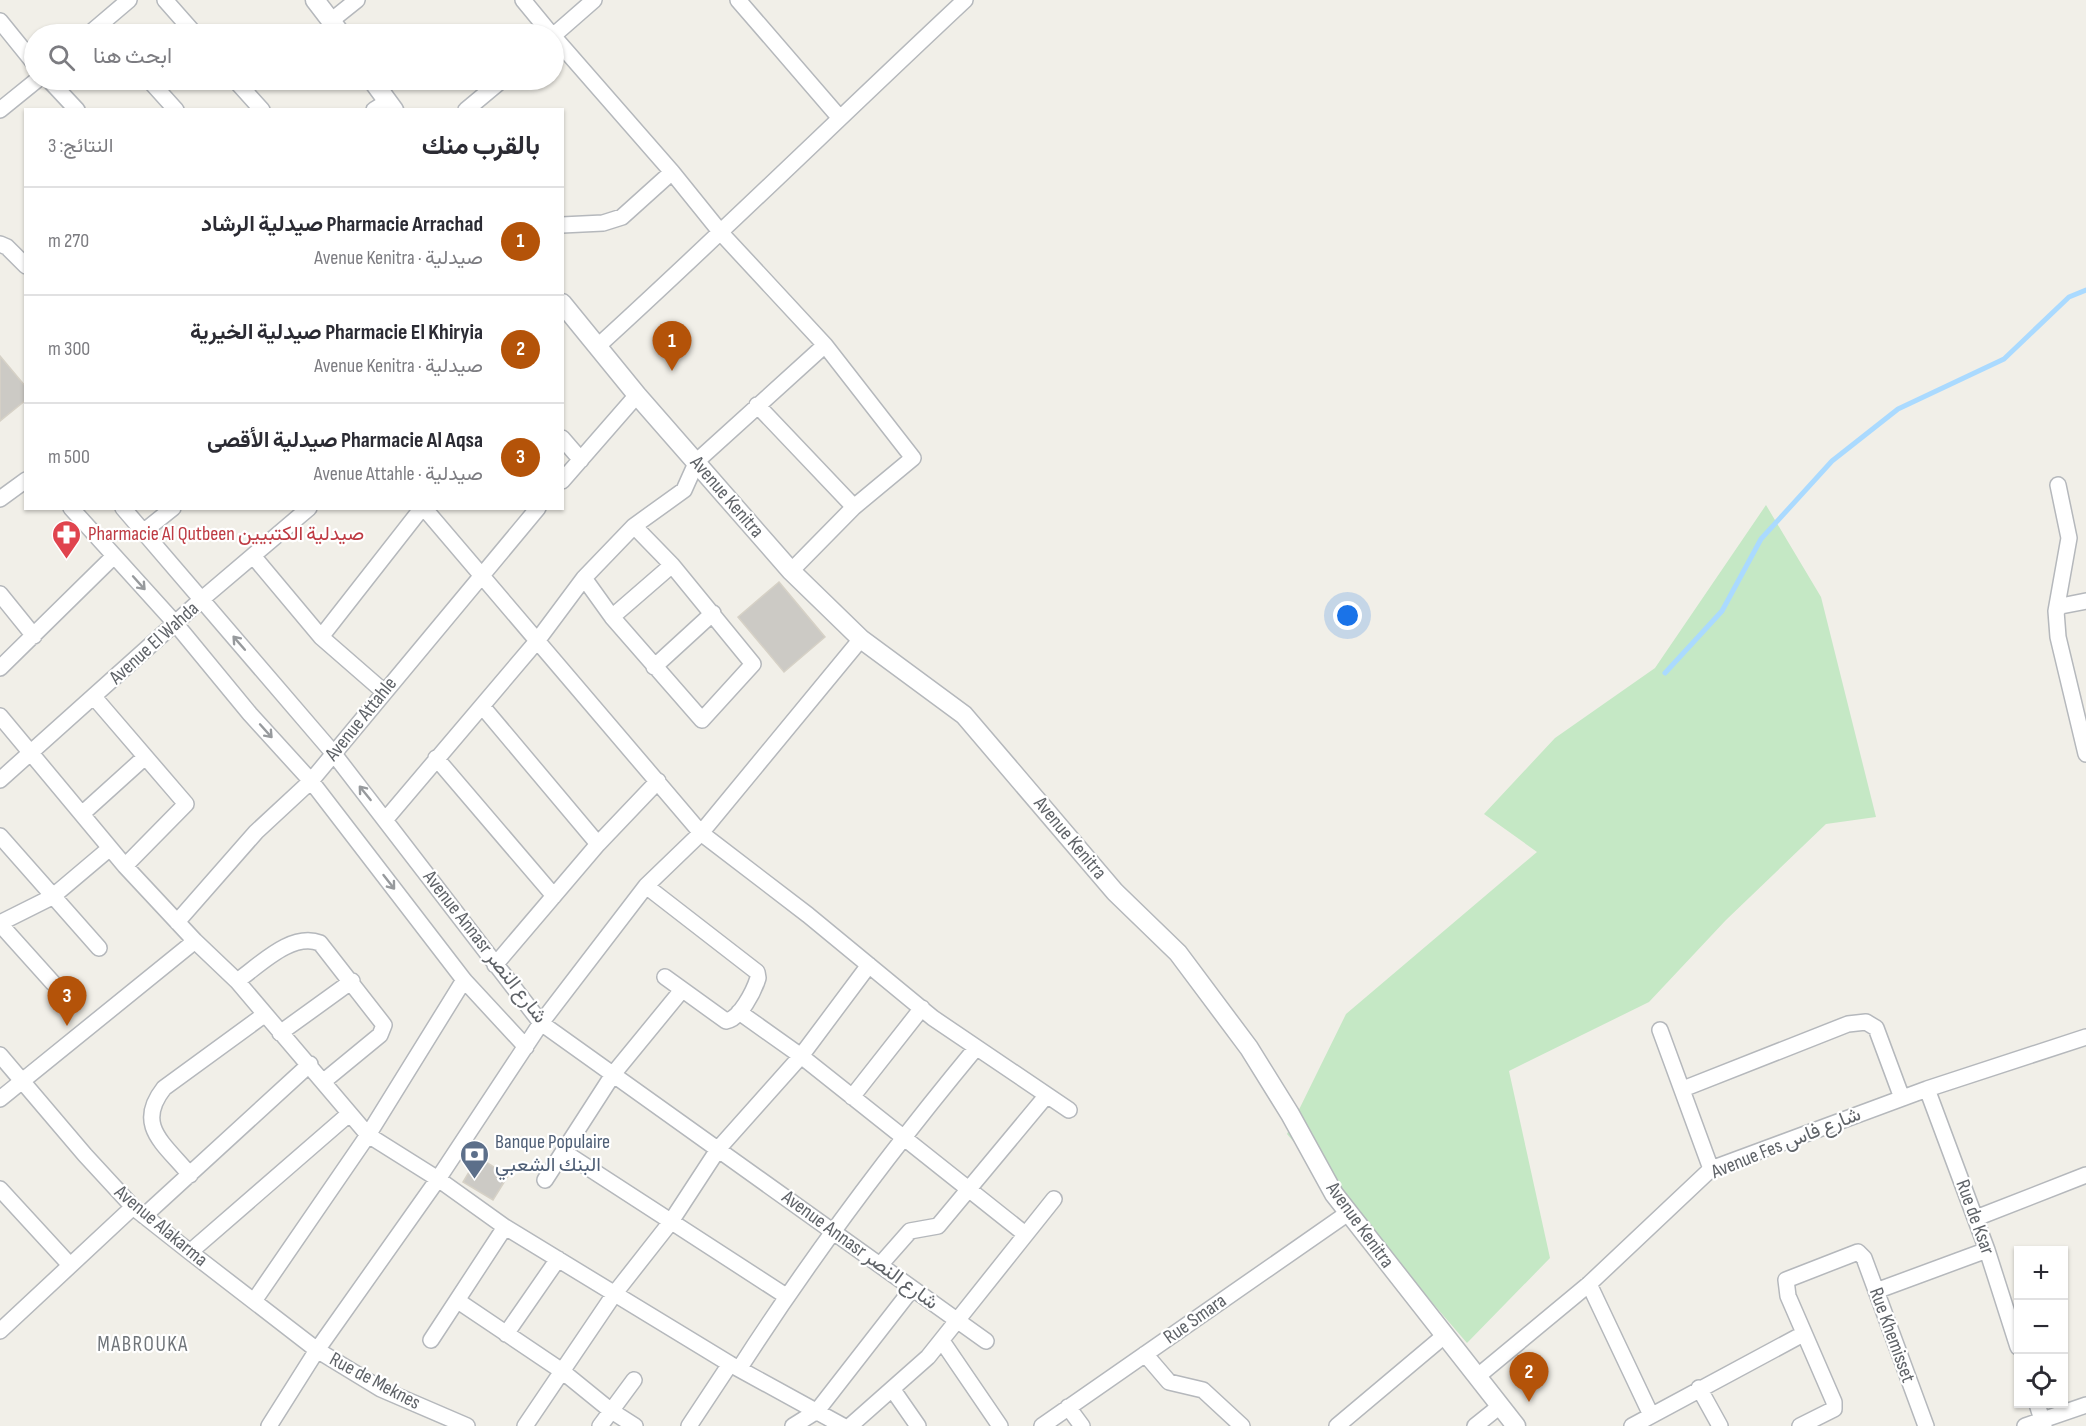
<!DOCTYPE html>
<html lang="ar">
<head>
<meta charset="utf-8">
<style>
	:root { --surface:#fff; --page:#f2f2f3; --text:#2b2b33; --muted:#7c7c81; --line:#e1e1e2; --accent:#b45309 }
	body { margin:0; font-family:"Sofia Sans Condensed",Vazirmatn,sans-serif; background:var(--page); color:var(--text); direction:rtl }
	.controls { position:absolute; right:18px; bottom:18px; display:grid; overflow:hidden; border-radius:0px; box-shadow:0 2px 4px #0004 }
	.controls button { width:54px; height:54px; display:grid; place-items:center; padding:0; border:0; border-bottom:2px solid var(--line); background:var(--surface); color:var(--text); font:30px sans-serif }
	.you { position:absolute; left:1348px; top:616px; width:21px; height:21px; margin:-15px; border:4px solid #fff; border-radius:50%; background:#1a73e8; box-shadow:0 0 0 9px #1a73e833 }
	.badge { display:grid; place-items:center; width:39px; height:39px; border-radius:50%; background:var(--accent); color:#fff; font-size:20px; font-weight:700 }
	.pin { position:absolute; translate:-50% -50px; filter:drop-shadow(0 2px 3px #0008) }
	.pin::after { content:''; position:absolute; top:32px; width:21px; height:18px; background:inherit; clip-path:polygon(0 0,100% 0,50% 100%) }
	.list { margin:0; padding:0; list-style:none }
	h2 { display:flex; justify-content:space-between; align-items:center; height:78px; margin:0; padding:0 24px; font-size:26px }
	h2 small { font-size:20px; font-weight:400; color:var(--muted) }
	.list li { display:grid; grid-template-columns:39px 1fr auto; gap:18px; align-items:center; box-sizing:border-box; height:108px; padding:0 24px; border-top:2px solid var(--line) }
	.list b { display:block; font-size:22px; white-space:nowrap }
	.list p { margin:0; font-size:20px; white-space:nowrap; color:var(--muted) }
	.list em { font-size:20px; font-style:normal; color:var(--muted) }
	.icon { flex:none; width:33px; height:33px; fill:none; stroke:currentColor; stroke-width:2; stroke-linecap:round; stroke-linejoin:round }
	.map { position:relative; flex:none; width:2086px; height:1426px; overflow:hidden; direction:ltr }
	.search { position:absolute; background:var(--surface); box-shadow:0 2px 4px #0004; left:24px; top:24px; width:540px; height:66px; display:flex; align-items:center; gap:15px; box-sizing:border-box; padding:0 21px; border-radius:33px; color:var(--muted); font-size:22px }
	.panel { position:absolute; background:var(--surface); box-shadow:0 2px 4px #0004; left:24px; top:108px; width:540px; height:402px; border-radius:0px; direction:rtl }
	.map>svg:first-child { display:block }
</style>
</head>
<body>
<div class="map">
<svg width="2086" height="1426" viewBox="0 0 2086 1426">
	<rect width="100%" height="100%" fill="#f1efe8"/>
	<path fill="#c5e8c5" d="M1766,505L1821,597L1876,817L1826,824L1726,920L1649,1002L1509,1071L1550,1258L1467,1343L1287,1134L1346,1014L1537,852L1484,814L1555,738L1655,668Z"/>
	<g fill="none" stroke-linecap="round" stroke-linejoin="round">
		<path stroke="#aadaff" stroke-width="5" d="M1665,673L1722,611L1761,539L1832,461L1898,409L2004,359L2069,297L2086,290"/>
	</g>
	<path fill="#cccac5" stroke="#d6d1c6" stroke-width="1.5" d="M0,356L26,387V400L0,421Z
		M779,582L825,637L784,672L738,617Z
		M478,1157L508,1176L493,1200L463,1182Z"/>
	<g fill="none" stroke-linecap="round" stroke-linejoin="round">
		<defs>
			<path id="minor" d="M165,0L195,34
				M523,0L551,34
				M738,0L839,117
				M332,20L357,0
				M0,21L34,63
				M89,34L129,0
				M554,35L594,0
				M554,37L672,172L722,234L825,345L913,458L854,507L791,571
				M49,80L77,110
				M149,80L176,110
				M235,80L262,110
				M0,110L37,80
				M374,110L387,102
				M466,110L502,80
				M562,225L603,223L622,217L672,172
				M0,244L7,247L26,266
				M598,346C722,233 842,115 965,0
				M757,405L854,507
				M562,438L581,460
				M562,481L637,395
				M0,499L26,480
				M71,508L175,623L250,714L311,781L464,980L526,1047
				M123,508L334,754L541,1023L986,1341
				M424,508L701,833L808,915L933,1018L1069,1110
				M143,532L173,508
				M254,557L321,637L383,691
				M584,578L612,617L702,720L753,664L672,565L634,526
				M0,594L34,636
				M2086,601L2061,606L2056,611L2058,637L2086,754
				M2056,611L2069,538L2058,485
				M612,617L672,565
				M321,637L422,508
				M654,667L713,613
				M0,668L114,556
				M94,697L186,804L125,866
				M482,706L598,844
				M0,716L125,866L195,941L237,981L368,1135L438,1179L505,1227L730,1364L843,1426
				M436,758L554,896
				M0,780L202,599L309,508
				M83,813L145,757
				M386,819L537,641L584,578L634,526L684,490L697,461L825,345
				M0,836L99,948
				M646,886L757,972L758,978C754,991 740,1019 726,1021L665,977
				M177,922L256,832L311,781L538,508
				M0,923L52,897L110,848
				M0,924L53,983
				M495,965L598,844L658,781
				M237,981C260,965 291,932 320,943L384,1025L380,1035L324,1081
				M739,1012L801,1056L1025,1234
				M1660,1030L1711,1169
				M280,1033L352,981
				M0,1055L85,1155L133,1207L190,1252L317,1350L381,1389L467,1426
				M1683,1089L1848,1024L1866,1022L1876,1028L1902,1098
				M1927,1089L1987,1250L2018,1347
				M852,1097L922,1008
				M0,1099L195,941
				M564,1152L786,1296
				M190,1175C165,1144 134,1126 164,1088L264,1015
				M545,1180L614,1073L682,990
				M0,1189L69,1264
				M144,1216L310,1064
				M1976,1218L2086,1175
				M190,1252L349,1114
				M880,1265L910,1231L938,1226L1047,1095
				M1589,1284L1651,1415
				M1876,1291L1987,1250
				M254,1301L368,1135L464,980
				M458,1301L562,1371L610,1410L635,1426
				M0,1331L133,1207
				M506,1334L558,1259
				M431,1340L505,1227
				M942,1341L1000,1426
				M1145,1354L1169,1382L1203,1390L1242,1426
				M739,1369C813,1254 889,1153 976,1048
				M1478,1376L1589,1284L1711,1169L1927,1089L2086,1037
				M1699,1388L1720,1426
				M893,1390L918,1426
				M2037,1404L2044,1426
				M1068,1407L1082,1426
				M269,1426L317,1350L438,1179L541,1023L646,886L701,833L861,639
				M525,1426L615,1293L670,1223L719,1148L801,1056L869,965
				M600,1426L634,1380
				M689,1426L730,1364
				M793,1426L817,1411L912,1289
				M850,1426L928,1357L1054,1199
				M1042,1426L1348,1213
				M1337,1426L1444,1336
				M1475,1426L1500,1406
				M1632,1426L1803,1334
				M1800,1426L1834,1409V1402L1788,1296L1786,1280L1858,1252L1864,1258L1926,1426
				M2025,1426L2086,1405"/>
			<path id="tertiary" d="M315,0L341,34
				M372,80L394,110
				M562,303L637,395L791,571L861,639L964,715L1115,892L1178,953L1249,1048L1290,1114L1334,1194L1516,1426"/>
		</defs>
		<use href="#minor" stroke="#b5b8bc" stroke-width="18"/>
		<use href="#tertiary" stroke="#b5b8bc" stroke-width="21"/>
		<use href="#minor" stroke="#fff" stroke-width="15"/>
		<use href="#tertiary" stroke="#fff" stroke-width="18"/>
	</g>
	<defs><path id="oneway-shaft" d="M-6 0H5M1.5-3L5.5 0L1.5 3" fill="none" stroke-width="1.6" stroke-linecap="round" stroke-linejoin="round" transform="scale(1.5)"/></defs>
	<g stroke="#979a9d">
		<use href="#oneway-shaft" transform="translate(139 583) rotate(48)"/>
		<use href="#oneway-shaft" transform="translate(239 643) rotate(-131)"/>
		<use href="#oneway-shaft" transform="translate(266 731) rotate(48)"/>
		<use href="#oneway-shaft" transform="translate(365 793) rotate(-129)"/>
		<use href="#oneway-shaft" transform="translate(389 882) rotate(52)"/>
	</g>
	<defs>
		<symbol id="pharmacy-pin" viewBox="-11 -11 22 30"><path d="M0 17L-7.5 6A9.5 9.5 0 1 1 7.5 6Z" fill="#e0444e" stroke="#fff"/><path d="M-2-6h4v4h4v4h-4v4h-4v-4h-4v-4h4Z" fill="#fff"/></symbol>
		<symbol id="bank-pin" viewBox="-11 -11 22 30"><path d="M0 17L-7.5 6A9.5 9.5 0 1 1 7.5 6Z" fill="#5c6f8a" stroke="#fff"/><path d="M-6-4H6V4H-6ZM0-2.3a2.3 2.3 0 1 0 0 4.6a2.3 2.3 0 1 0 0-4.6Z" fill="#fff"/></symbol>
	</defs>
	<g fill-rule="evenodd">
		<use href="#pharmacy-pin" x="50" y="518" width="33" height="45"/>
		<use href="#bank-pin" x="458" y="1138" width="33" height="45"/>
	</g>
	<g text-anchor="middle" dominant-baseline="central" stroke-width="4.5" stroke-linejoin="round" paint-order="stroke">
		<g font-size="20" fill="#5f6368" stroke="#fff">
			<text transform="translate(727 497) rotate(49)">Avenue Kenitra</text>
			<text transform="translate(154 643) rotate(-42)">Avenue El Wahda</text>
			<text transform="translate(361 719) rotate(-51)">Avenue Attahle</text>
			<text transform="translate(1070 838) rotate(50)">Avenue Kenitra</text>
			<text transform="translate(485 947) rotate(52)">Avenue Annasr شارع النصر</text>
			<text transform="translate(1786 1143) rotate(-22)">Avenue Fes شارع فاس</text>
			<text transform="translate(1975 1217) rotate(70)">Rue de Ksar</text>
			<text transform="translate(1360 1225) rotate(54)">Avenue Kenitra</text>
			<text transform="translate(161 1226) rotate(40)">Avenue Alakarma</text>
			<text transform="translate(860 1250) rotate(36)">Avenue Annasr شارع النصر</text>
			<text transform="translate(1195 1319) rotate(-35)">Rue Smara</text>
			<text transform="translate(1892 1335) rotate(70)">Rue Khemisset</text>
			<text transform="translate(375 1381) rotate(28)">Rue de Meknes</text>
		</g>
		<g font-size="20" fill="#be3a42" stroke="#fff" text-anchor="start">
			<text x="88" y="534">Pharmacie Al Qutbeen صيدلية الكتبيين</text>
		</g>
		<g font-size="20" fill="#4e5e75" stroke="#fff" text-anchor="start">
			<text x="495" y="1142">Banque Populaire<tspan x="495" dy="23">البنك الشعبي</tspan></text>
		</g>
		<g font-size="21" letter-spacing="1.5" fill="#70757a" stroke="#fff">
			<text x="143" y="1344">MABROUKA</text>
		</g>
	</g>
</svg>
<div class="controls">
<button>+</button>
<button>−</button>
<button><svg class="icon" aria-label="locate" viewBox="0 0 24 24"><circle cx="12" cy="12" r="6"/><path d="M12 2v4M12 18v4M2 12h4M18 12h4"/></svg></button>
</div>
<div class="you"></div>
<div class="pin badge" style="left:672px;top:371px">1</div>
<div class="pin badge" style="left:1529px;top:1402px">2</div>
<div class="pin badge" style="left:67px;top:1026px">3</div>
<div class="search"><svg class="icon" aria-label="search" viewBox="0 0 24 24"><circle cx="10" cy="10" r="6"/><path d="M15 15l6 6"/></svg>ابحث هنا</div>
<section class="panel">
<h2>بالقرب منك<small>النتائج: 3</small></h2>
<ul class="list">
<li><span class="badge">1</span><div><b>Pharmacie Arrachad صيدلية الرشاد</b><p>صيدلية · Avenue Kenitra</p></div><em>270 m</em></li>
<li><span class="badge">2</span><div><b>Pharmacie El Khiryia صيدلية الخيرية</b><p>صيدلية · Avenue Kenitra</p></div><em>300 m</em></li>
<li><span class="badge">3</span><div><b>Pharmacie Al Aqsa صيدلية الأقصى</b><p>صيدلية · Avenue Attahle</p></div><em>500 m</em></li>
</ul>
</section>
</div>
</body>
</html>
